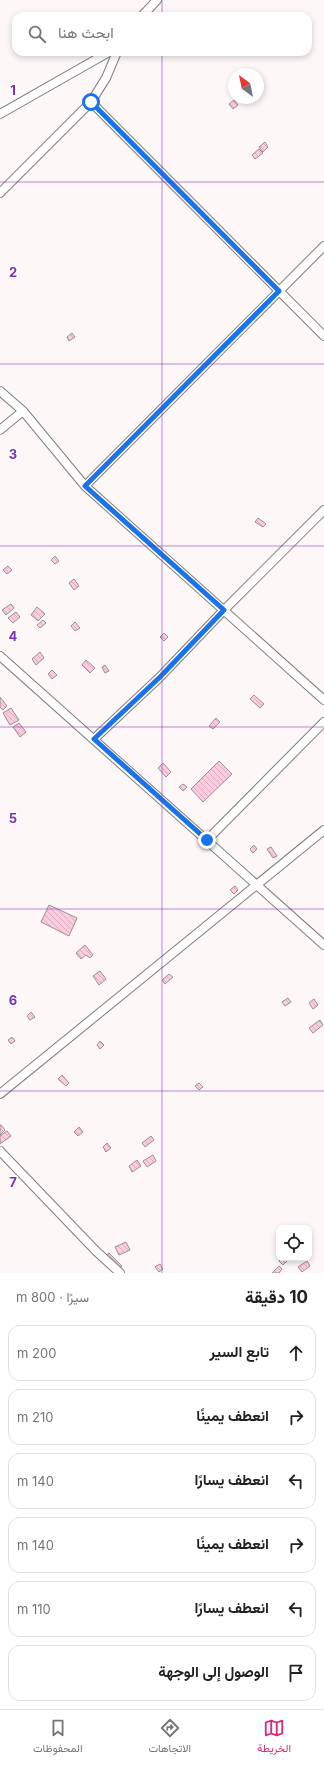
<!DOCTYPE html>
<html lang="ar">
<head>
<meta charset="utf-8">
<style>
	:root { --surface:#fff; --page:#f6f6f6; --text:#202124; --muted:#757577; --line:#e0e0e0; --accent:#db2777 }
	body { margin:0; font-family:Inter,Vazirmatn,sans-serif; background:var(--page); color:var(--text); direction:rtl }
	.controls { position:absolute; right:12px; bottom:12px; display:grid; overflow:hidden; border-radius:8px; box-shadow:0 2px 6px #0003 }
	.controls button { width:36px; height:36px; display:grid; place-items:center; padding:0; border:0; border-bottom:1px solid var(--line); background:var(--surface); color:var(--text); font:20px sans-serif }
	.compass { position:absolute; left:228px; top:68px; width:36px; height:36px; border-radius:50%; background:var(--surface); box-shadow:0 2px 6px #0003; rotate:327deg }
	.stop { position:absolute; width:12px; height:12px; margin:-9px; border:3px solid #1a73e8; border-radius:50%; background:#fff }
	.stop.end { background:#1a73e8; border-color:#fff; box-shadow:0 1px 4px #0008 }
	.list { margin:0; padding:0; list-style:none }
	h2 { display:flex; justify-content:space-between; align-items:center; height:52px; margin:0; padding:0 16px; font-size:17px }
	h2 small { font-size:13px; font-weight:400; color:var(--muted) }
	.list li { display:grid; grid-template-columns:26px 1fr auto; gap:12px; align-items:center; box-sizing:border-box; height:56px; margin:0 8px 8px; padding:0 8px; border:1px solid var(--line); border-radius:12px }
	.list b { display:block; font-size:15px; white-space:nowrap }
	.list em { font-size:13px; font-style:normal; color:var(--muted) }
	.icon { flex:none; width:22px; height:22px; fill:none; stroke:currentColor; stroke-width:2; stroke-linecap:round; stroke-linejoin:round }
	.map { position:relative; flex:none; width:324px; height:1273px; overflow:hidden; direction:ltr }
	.search { position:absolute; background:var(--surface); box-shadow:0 2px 6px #0003; left:12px; right:12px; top:12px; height:44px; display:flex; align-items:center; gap:10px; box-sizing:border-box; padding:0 14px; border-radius:12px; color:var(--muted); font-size:15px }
	.sheet { height:436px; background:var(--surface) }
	nav { display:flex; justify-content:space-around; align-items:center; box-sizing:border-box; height:56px; border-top:1px solid var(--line); background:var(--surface); font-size:11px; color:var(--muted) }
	nav a { display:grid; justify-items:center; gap:2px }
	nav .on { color:var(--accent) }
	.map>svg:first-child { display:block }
</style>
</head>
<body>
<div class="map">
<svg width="324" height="1273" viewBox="0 0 324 1273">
	<defs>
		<pattern id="building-back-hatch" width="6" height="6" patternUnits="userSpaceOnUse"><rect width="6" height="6" fill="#fecadf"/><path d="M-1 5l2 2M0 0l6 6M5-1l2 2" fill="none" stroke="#daaebf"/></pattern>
	</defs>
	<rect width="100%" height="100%" fill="#fef7f7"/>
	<path fill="url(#building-back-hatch)" stroke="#989093" d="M234,100L238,105L233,109L229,104Z
		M265,142L268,147L263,152L259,147Z
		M259,149L263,153L255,159L252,155Z
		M72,333L75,337L69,341L67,337Z
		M258,518L266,524L263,527L255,522Z
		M55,556L59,561L55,564L51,560Z
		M8,566L12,570L7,574L3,570Z
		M74,579L79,586L74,590L69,583Z
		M11,604L14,608L6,615L2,610Z
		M37,607L45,614L38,621L31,615Z
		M16,612L20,617L13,623L8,618Z
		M43,620L46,623L40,628L37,625Z
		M75,622L80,628L75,631L71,626Z
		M164,633L168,637L164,641L160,637Z
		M40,652L44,658L36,665L32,659Z
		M86,660L95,668L90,673L82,665Z
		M105,665L109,671L105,673L102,667Z
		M52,670L57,675L52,679L48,674Z
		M254,695L264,704L260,708L250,699Z
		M0,697L7,706L3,710L0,707Z
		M11,708L19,720L10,725L3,713Z
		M216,718L220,722L213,729L209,726Z
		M19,723L26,732L20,737L13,727Z
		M219,761L232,774L203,802L191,789Z
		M163,763L171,772L166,777L158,768Z
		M183,784L187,787L183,791L179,787Z
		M254,845L257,849L253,853L250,849Z
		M271,847L277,856L273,858L267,849Z
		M235,886L238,890L234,894L230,890Z
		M49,905L77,918L69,936L41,922Z
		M85,945L93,955L90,958L86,955L81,959L76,953Z
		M100,971L106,979L99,985L93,976Z
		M169,974L173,977L165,984L162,980Z
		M288,998L291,1002L285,1006L282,1002Z
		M314,999L318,1005L313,1009L309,1003Z
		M31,1012L35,1017L30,1020L27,1016Z
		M320,1020L323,1025L313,1033L309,1028Z
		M12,1037L15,1041L11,1044L8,1040Z
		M100,1041L104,1045L100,1049L97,1045Z
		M62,1075L69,1083L66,1086L58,1079Z
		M199,1083L203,1087L199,1090L195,1086Z
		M1,1125L5,1130L0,1135V1125Z
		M79,1127L83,1132L78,1136L74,1132Z
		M7,1131L11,1136L0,1144V1136Z
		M151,1136L154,1140L145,1147L142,1143Z
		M107,1143L111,1148L106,1152L103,1147Z
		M153,1155L156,1161L147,1167L143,1161Z
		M137,1160L141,1166L132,1172L129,1166Z
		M126,1242L130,1250L119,1255L115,1247Z
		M109,1253L122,1266L117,1270L104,1257Z
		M282,1258H290L283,1265L279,1261Z
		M307,1261L310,1266L302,1272L298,1267Z
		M160,1264L163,1269L159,1272L155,1267Z
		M279,1266L282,1269L279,1273H272Z"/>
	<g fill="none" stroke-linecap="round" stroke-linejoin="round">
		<defs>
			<path id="street" d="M142,16L157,0
				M91,102L324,336
				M0,114L109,52
				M0,193L91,102L106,78L117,52
				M0,391L23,411L85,486L324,700
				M0,430L23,411
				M85,486L324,246
				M0,656L324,945
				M94,739L160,677L224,610L324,510
				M207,840L324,722
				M0,1094L324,830
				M0,1151L96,1251L120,1273"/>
		</defs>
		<use href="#street" stroke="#847c7c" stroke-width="10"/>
		<use href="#street" stroke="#fff" stroke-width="8"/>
	</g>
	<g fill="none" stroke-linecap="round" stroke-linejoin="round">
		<path stroke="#1a73e8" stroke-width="5" d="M91,102L279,291L85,486L224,610L160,677L94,739L207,840"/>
	</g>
	<path fill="none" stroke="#7b2cbf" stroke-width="1" stroke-opacity="0.55" d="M162,0V16M162,52V1273M0,182H324M0,364H324M0,546H324M0,727H324M0,909H324M0,1091H324"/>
	<g font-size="13" text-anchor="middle" font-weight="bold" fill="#7b2cbf" stroke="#fff" stroke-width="3" stroke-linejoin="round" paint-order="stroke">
		<text x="13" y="95">1</text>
		<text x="13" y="277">2</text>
		<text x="13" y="459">3</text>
		<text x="13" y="641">4</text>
		<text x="13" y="823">5</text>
		<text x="13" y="1005">6</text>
		<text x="13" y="1187">7</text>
	</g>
</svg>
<div class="controls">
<button><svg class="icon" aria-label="locate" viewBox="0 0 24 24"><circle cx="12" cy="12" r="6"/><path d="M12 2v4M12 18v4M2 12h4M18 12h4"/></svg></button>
</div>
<svg class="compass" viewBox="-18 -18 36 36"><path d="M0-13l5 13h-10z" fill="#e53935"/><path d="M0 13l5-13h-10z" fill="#757577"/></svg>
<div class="stop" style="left:91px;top:102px"></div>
<div class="stop end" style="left:207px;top:840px"></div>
<div class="search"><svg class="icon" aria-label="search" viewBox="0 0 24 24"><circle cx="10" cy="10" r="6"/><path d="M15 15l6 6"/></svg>ابحث هنا</div>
</div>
<section class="sheet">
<h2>10 دقيقة<small>سيرًا · 800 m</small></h2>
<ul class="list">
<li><svg class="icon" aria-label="ahead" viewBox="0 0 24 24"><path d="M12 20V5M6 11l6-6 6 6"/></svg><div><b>تابع السير</b></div><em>200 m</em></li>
<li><svg class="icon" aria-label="right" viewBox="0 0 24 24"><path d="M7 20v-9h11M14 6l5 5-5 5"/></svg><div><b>انعطف يمينًا</b></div><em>210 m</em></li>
<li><svg class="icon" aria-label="left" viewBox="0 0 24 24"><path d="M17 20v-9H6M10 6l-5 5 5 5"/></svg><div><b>انعطف يسارًا</b></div><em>140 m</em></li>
<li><svg class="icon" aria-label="right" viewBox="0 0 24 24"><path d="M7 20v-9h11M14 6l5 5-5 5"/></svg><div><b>انعطف يمينًا</b></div><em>140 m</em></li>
<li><svg class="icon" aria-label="left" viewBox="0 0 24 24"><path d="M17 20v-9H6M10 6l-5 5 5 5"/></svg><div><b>انعطف يسارًا</b></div><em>110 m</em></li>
<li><svg class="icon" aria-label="arrive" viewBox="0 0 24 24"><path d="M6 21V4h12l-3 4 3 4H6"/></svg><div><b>الوصول إلى الوجهة</b></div></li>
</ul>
</section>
<nav>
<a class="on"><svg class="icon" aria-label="map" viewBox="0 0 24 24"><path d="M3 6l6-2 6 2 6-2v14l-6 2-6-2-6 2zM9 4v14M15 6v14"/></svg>الخريطة</a>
<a><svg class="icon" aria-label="directions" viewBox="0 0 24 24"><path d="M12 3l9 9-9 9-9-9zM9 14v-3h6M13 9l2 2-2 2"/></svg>الاتجاهات</a>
<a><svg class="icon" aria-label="saved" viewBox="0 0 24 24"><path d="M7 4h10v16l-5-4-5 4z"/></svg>المحفوظات</a>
</nav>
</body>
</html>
